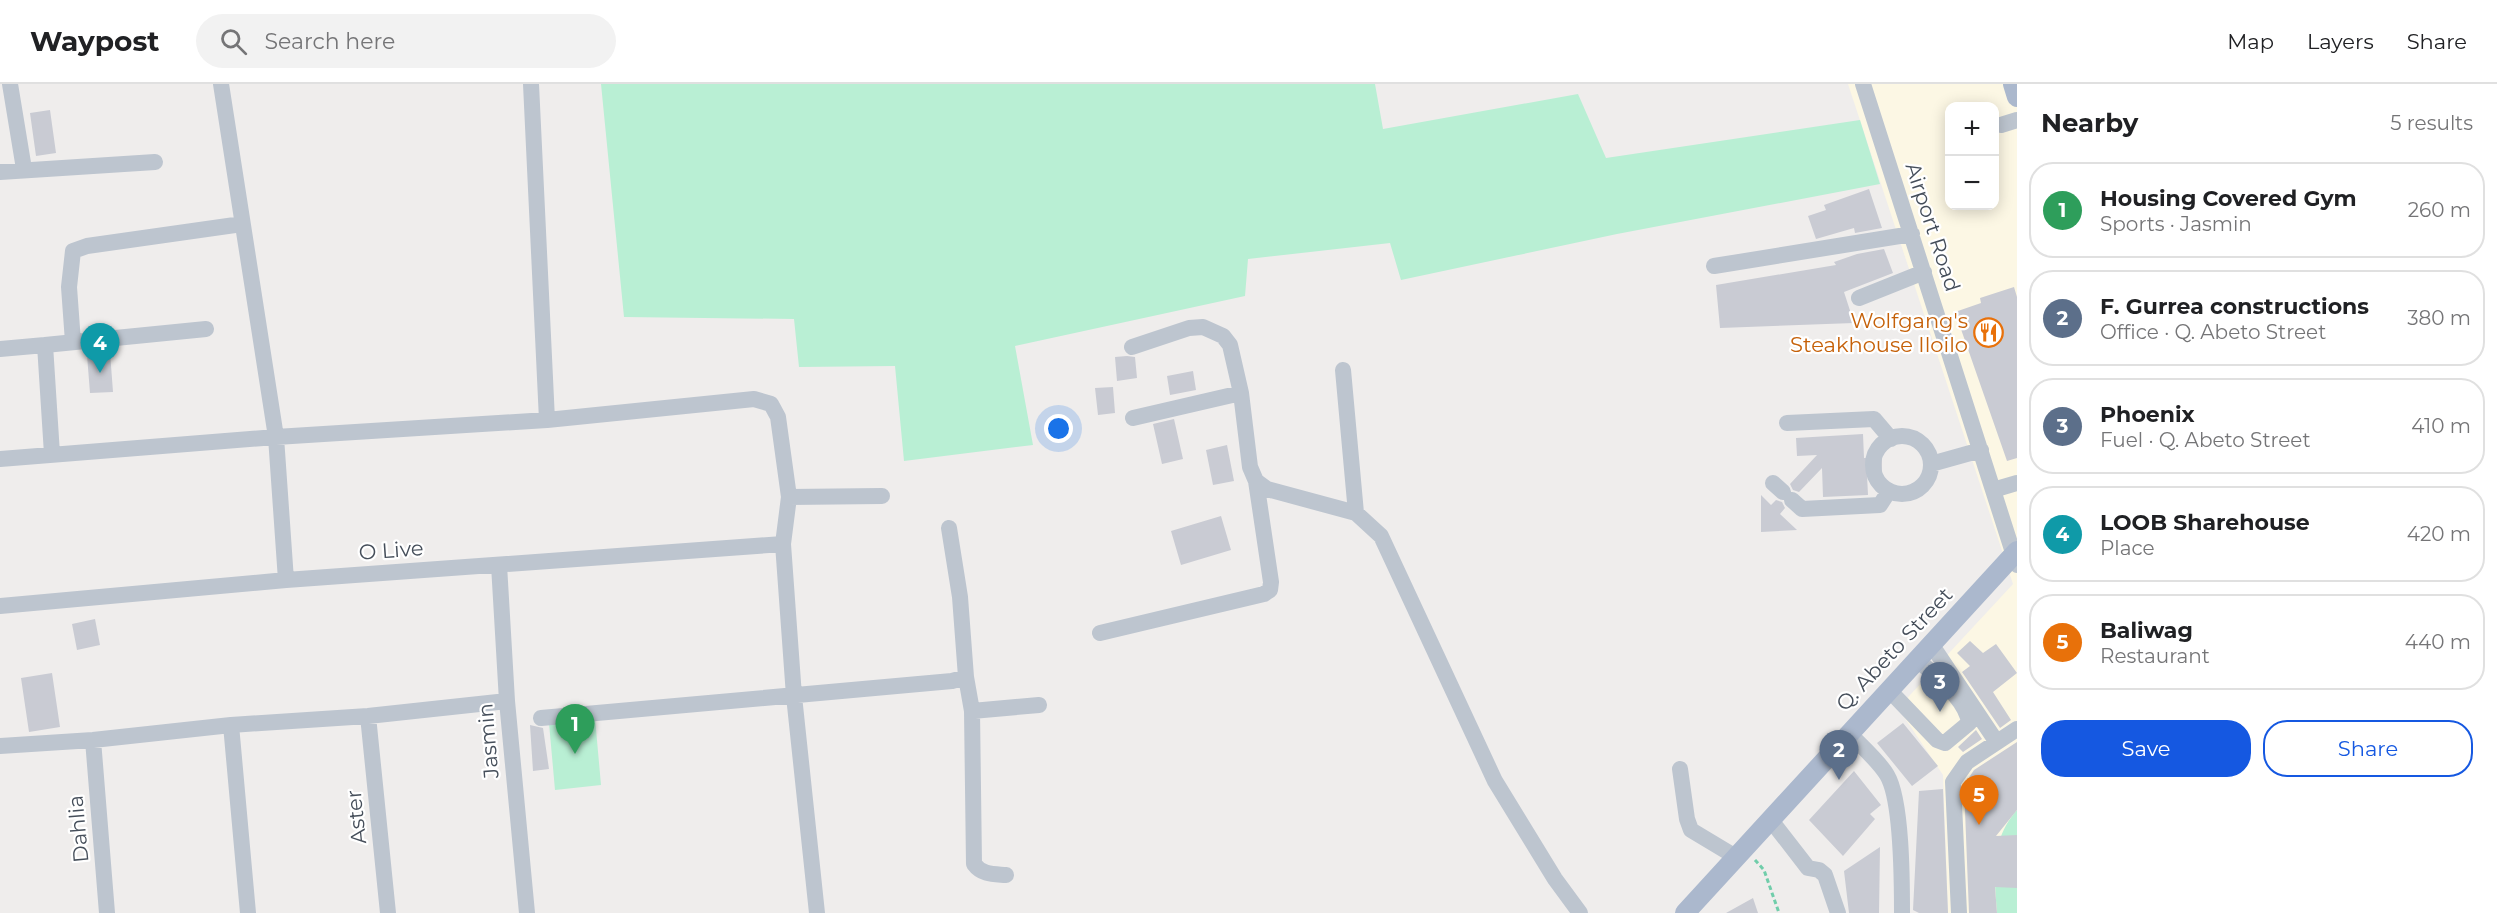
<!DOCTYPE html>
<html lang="en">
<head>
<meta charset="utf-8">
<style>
	:root { --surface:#fff; --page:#f2f2f2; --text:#202124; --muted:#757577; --line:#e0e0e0; --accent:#1558e1 }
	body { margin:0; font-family:Montserrat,sans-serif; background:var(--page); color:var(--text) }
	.controls { position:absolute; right:18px; top:18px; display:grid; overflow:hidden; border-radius:12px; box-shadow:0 3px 15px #0003 }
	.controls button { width:54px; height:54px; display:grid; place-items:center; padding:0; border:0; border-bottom:2px solid var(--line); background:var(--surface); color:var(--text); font:30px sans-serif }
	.you { position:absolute; left:1059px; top:345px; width:21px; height:21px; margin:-15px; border:4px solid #fff; border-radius:50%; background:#1a73e8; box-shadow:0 0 0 9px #1a73e833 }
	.badge { display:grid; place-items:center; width:39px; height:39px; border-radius:50%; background:var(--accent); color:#fff; font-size:20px; font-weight:700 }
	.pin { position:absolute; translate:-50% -50px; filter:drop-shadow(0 2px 3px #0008) }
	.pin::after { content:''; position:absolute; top:32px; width:21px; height:18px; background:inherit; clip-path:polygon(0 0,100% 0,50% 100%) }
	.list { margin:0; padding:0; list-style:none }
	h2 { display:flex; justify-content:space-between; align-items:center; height:78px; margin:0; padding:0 24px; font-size:26px }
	h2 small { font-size:20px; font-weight:400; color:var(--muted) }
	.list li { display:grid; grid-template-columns:39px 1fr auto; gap:18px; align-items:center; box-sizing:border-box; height:96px; margin:0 12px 12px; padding:0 12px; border:2px solid var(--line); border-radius:24px }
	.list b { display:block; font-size:22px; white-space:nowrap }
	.list p { margin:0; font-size:20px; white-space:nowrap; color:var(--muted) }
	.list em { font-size:20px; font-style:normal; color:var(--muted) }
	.actions { display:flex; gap:12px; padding:18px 24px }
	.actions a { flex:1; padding:14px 0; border:2px solid var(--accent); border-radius:24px; text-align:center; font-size:21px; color:var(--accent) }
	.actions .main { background:var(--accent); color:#fff }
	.icon { flex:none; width:33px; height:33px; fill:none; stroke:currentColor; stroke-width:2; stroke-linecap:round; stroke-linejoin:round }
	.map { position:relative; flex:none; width:2017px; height:829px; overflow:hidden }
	header { display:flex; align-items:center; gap:36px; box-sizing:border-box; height:84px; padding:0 30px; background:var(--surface); border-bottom:2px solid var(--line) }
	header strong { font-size:28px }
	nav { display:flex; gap:33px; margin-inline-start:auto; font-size:21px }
	.search { width:420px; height:54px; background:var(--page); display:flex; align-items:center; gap:15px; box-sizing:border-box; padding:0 21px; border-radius:33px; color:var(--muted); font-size:22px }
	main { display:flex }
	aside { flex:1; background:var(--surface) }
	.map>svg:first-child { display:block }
</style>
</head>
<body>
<header>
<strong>Waypost</strong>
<div class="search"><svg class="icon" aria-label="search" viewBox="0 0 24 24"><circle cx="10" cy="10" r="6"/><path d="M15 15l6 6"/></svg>Search here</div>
<nav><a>Map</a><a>Layers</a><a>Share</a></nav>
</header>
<main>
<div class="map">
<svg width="2017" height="829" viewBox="0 0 2017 829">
	<rect width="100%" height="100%" fill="#efedec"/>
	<path fill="#fcf7e4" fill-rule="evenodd" d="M1848,0H2017V829H1948L1943,691L1898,624L2013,500ZM1950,22H1994V122H1950Z"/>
	<path fill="#b9efd4" d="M601,0H1375L1383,45L1578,10L1606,74L1860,36L1880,100L1617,150L1401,196L1390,159L1248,175L1245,212L1015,262L1033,361L904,377L895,282L799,283L794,235L624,233Z
		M595,634L601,701L555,706L549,639Z
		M2017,726V829H1997C1994,790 1990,757 2017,726Z"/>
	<path fill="#c9cbd3" d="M50,26L56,69L36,72L30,29Z
		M1869,105L1882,144L1855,149L1854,144L1816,155L1808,132L1826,126L1824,121Z
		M1884,165L1893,189L1844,208L1854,239L1720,244L1716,201L1836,181L1834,178L1857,170Z
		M2014,203L2017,213V374L2007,377L1955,228L1981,219L1980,214Z
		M110,268L113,308L90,309L87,271Z
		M1127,272L1135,273L1137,294L1117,297L1115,273Z
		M1193,287L1196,306L1170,311L1167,292Z
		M1113,303L1115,329L1098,331L1095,304Z
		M1174,335L1183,375L1162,380L1153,340Z
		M1863,350L1864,374H1882V389L1867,391L1868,411L1823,413L1822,384L1799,408L1793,406L1790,400L1817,371L1797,372L1796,354Z
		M1227,361L1234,397L1213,401L1206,366Z
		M1761,411L1771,421L1776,416L1782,418L1785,424L1780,430L1797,446L1761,448Z
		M1221,432L1231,466L1181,481L1171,447Z
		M95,535L100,561L77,566L72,540Z
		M1970,557L1983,569L1996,560L2017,589L1993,608L2011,636L2000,644L1962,588L1970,582L1957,569Z
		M52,589L60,643L29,648L21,594Z
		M1903,639L1938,682L1912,702L1877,659Z
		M530,641L543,644L549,685L533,687Z
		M1976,646L1982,655L1963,668L1958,663Z
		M2017,658V726L1996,752L2017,751V804L1995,803L1997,829H1969L1964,701L1974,686Z
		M1854,687L1881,721L1870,730L1875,735L1843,772L1809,736Z
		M1943,705L1948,829H1919L1913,826L1919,707Z
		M1880,763L1879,829H1849L1844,787Z
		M1753,814L1758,829H1726Z"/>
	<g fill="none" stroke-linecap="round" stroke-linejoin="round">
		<path stroke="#70cdaa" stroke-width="3" stroke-dasharray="4.5 3" stroke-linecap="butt" d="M1755,776L1764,786L1779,829"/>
		<path stroke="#bdc5cf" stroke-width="16" d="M10,0L24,85
			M221,0L276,353L286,496
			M531,0L547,336
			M1863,0L2017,481
			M2001,41L2017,36
			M0,88L155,78
			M1714,182L1912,150
			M1859,214L1924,188
			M73,258L69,203L73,167L87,162L242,140
			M1132,263L1189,244L1203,243L1223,252L1230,261L1241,309L1250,383L1256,397L1267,405L1356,429L1381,452L1495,697L1555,795L1580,829
			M0,265L45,261
			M1343,286L1356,429
			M1133,334L1241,309
			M1787,339L1874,335L1891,355
			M1873 381a29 29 0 1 1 58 0a29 29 0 1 1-58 0Z
			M52,370L45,261L206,245
			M0,375L276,353L547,336L754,315L771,320L778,333L789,413L783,460L794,612L817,829
			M1931,380L1981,366
			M1773,399L1783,408
			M1993,406L2017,399
			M789,413L882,412
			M1792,416L1802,425L1880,421L1889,407
			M949,444L960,513L966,593
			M499,481L507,617L527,829
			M0,522L286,496L783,460
			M1100,549L1264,510L1270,506L1271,498L1256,397
			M1931,560L1996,657
			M1889,606L1937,656L1945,659L1969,639C1966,614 1934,592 1917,575
			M972,627L1039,621
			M368,632L388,829
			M541,634L952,597L966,593L972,627L974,780C982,791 994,790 1006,791
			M231,641L248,829
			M1849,649C1861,662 1878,676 1887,691C1902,716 1902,797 1902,829
			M93,656L107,829
			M0,662L93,656L231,641L368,632L507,617
			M1680,685L1687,735L1691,746L1736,773
			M1770,735L1808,784L1819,786L1825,791L1838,829
			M1959,829L1953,698L1967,678L2017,645"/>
		<path stroke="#abb8cd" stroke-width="20" d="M2013,0L2017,13
			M1685,829L2017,467"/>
	</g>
	<defs>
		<symbol id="restaurant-ring" viewBox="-11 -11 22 22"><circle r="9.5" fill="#fff" stroke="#e8710a" stroke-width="1.5"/><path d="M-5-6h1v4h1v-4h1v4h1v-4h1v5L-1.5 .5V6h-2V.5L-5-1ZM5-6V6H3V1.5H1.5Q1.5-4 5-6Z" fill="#e8710a"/></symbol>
	</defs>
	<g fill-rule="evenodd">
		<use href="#restaurant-ring" x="1972" y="232" width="33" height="33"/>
	</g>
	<g text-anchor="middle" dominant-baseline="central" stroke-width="4.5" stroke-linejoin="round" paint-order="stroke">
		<g font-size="21" fill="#454e5a" stroke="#fff">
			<text transform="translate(1933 143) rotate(72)">Airport Road</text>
			<text transform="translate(391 466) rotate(-4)">O Live</text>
			<text transform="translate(1894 565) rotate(-47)">Q. Abeto Street</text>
			<text transform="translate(488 657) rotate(-95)">Jasmin</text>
			<text transform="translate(356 733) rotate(-96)">Aster</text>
			<text transform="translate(78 745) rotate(-95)">Dahlia</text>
		</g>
		<g font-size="21" fill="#c56008" stroke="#fff" text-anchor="end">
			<text x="1968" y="236">Wolfgang's<tspan x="1968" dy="24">Steakhouse Iloilo</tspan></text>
		</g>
	</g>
</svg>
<div class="controls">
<button>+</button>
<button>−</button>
</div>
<div class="you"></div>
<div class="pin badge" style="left:575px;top:670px;background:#2e9e5b">1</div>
<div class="pin badge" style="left:1839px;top:696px;background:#5c6f8a">2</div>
<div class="pin badge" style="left:1940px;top:628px;background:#5c6f8a">3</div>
<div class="pin badge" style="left:100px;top:289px;background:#0f9aa8">4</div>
<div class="pin badge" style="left:1979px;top:741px;background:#e8710a">5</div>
</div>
<aside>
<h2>Nearby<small>5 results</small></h2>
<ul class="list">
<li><span class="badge" style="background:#2e9e5b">1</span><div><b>Housing Covered Gym</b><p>Sports · Jasmin</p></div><em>260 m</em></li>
<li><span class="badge" style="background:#5c6f8a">2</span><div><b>F. Gurrea constructions</b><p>Office · Q. Abeto Street</p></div><em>380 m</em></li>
<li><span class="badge" style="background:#5c6f8a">3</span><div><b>Phoenix</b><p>Fuel · Q. Abeto Street</p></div><em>410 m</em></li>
<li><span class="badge" style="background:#0f9aa8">4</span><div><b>LOOB Sharehouse</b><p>Place</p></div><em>420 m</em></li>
<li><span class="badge" style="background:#e8710a">5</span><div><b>Baliwag</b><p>Restaurant</p></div><em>440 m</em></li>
</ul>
<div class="actions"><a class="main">Save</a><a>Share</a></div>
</aside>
</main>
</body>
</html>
